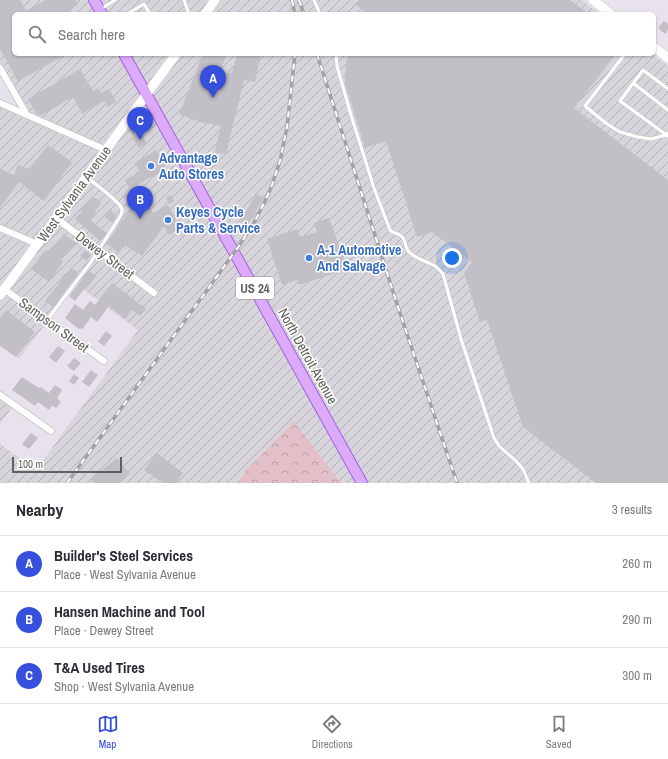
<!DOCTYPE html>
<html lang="en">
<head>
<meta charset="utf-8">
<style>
	:root { --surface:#fff; --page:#f2f2f3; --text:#2b2b33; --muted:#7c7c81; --line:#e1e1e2; --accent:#374fdd }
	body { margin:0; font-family:"Archivo Narrow",sans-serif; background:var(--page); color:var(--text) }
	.scale { position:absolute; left:12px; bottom:10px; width:110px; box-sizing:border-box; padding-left:4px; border:2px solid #5f625a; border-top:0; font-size:11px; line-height:14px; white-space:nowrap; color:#5f625a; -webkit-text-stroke:3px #fff; paint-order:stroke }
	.you { position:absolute; left:452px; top:258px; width:14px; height:14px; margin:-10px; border:3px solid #fff; border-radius:50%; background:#1a73e8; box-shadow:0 0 0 6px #1a73e833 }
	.badge { display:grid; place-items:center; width:26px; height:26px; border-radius:50%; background:var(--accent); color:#fff; font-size:13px; font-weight:700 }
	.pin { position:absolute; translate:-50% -33px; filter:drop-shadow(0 1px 2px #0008) }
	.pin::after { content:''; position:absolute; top:21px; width:14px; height:12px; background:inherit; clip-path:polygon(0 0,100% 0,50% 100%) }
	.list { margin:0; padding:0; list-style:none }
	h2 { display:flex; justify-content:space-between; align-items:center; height:52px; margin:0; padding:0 16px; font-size:17px }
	h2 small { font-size:13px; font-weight:400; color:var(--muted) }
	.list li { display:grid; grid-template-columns:26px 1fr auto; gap:12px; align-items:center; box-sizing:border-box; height:56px; padding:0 16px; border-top:1px solid var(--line) }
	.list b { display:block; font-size:15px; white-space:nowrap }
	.list p { margin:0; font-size:13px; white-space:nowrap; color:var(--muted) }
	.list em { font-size:13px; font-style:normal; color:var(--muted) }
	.icon { flex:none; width:22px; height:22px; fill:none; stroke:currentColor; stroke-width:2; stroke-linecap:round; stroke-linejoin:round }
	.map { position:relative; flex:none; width:668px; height:483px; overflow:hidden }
	.search { position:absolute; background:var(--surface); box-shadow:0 1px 3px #0004; left:12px; right:12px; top:12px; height:44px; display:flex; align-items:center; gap:10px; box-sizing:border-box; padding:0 14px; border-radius:6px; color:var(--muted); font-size:15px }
	.sheet { height:220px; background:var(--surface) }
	nav { display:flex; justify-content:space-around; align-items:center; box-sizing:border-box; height:56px; border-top:1px solid var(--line); background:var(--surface); font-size:11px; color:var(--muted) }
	nav a { display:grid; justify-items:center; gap:2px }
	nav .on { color:var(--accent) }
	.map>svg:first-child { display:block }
</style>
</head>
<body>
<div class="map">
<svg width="668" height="483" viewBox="0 0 668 483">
	<defs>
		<pattern id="industrial-furrows" width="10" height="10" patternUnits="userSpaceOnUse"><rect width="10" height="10" fill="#d7d5db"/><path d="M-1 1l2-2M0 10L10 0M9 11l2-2" fill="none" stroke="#b2b0b5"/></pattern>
		<pattern id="forest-crowns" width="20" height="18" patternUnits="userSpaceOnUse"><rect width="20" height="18" fill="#e3c0c8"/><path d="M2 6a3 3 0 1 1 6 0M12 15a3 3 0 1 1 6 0" fill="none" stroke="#bb9fa5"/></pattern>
	</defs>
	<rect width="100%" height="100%" fill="#e8e2ec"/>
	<path fill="url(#industrial-furrows)" d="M0,0H582L600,14H14V54H653L668,66V483H0V444L36,470L138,330L76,284L19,359L0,345V104L26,115L0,68Z
		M0,397L13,406L0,424Z"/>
	<path fill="url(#forest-crowns)" d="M294,422L341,483H238L247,469Z"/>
	<path fill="#c2bfc7" d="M0,0H20L26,11L45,0H75L78,5L70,9L73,14H14V54H67L18,81L0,49Z
		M360,0H570L589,14H368L356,5Z
		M664,21L668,24V30L665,34L658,28Z
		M203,54H227L220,71L232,73L237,54H261L255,82L244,80L226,154L215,152L221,126L200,122L179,114Z
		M349,54H616L574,108L668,180V483H596L523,427L487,320L480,322L464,273L472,262L432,232L417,237L386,141L365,148L345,82L346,61Z
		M80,69L93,91L98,88L101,93L109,89L116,102L108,107L104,101L82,114L73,97L40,116L37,114L28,99Z
		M137,127L147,143L139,148L132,138L134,137L130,131Z
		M48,145L72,162L44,201L19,182L0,208V169L14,175L18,165L29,169Z
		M156,150L166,169L137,185L153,213L168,205L181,228L169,235L164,226L142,256L125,245L119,253L106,243L118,227H117L122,219L123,220L131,209L125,205L128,201L122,197L129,188L125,180L140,172L135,163Z
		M256,194L264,198L247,226L240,222Z
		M171,195L174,201L169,204L166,197Z
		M93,196L101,203L95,211L96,212L90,220L106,233L102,240L100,239L99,240L75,219L82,211L81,210Z
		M110,210L117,216L112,223L105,217Z
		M329,218L347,269L299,285L297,280L282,285L267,239L297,229L300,237L317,232L314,223Z
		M64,234L76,243L72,249L70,248L61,260L63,262L49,282L31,269L46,249L49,252Z
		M85,250L91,255L87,261L80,256Z
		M71,268L79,273L53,307L45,301Z
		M89,271L96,276L86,289L85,288L75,301L69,296L84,277Z
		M112,283L146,309L140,316L132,310L125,319L109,306L97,322L91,317L82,330L80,328L79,329L65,318L75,304L83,310L90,301L95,305Z
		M6,310L35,332L16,357L0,346V318Z
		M106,331L112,336L104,346L98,342Z
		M58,346L65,351L56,363L49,357Z
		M74,358L81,363L74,371L67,366Z
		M91,370L98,375L89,387L82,382Z
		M74,374L79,378L74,385L69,381Z
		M22,377L39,388L41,387L49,393L55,385L62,390L57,398L61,402L56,408L52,406L49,410L38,402L35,406L12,390Z
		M31,433L38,438L29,449L22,444Z
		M157,453L183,473L176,483H163L144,470Z
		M117,458L130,474L120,483H94L91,479Z"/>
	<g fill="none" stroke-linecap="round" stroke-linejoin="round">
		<defs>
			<path id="lane" d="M184,0L189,14
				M314,0L320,14
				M101,9L115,0
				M127,14L144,4L150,14
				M336,54L337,66L351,115L374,188L390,230C393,234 400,233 403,238C407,243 404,249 411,254C422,262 435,262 443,274L461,339L494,438L499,446L516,461L523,469L529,483
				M625,54L585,106L607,124L620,132L638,137L651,139L666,135L668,133
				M633,83L668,110
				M668,89L643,70L620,101L668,136
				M47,320L91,262L121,215C122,212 122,212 122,209C119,201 95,184 88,178"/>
			<path id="street" d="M0,68L27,115
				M0,103L106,150
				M56,218L154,293
				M0,228L37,244
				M4,289L104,361
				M0,395L51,431"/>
			<path id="secondary" d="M593,0L611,14
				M205,14L215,0
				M654,47L668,58
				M0,295L176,54"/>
			<path id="primary" d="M94,0L102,14
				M124,54L362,483"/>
		</defs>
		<use href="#lane" stroke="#c9ccc6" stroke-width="4.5"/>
		<use href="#street" stroke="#c9ccc6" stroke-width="8"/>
		<use href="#secondary" stroke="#cfd3cb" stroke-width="10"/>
		<use href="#primary" stroke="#a460e7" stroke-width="12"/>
		<use href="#lane" stroke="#fff" stroke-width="3"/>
		<use href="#street" stroke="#fff" stroke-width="6"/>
		<use href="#secondary" stroke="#fff" stroke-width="9"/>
		<use href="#primary" stroke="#dbaaf9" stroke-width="10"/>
		<defs>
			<path id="rail" d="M292,0L295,14
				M299,0L304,14
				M317,54L397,304L457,483
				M67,483L239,246L255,221L263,205L271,188L280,161L287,127L295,54"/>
		</defs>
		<use href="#rail" stroke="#a2a3a0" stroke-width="3.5"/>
		<use href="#rail" stroke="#fff" stroke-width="2" stroke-dasharray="6" stroke-linecap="butt"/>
	</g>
	<g fill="#3f7fe0" stroke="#fff" stroke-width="1.5">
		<circle cx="151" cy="166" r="4"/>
		<circle cx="168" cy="220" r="4"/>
		<circle cx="309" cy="258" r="4"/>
	</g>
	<g text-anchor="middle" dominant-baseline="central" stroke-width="3" stroke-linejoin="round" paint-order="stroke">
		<rect fill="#fff" stroke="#8f918c" stroke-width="1" x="236" y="277" width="38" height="22" rx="3"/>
		<g font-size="13" font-weight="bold" fill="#5f625a">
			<text x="255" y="288">US 24</text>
		</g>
		<g font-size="14" font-weight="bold" fill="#366cbe" stroke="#fff" text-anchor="start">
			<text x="159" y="158">Advantage<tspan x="159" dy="16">Auto Stores</tspan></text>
			<text x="176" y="212">Keyes Cycle<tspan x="176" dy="16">Parts &amp; Service</tspan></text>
			<text x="317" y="250">A-1 Automotive<tspan x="317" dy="16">And Salvage</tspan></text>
		</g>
		<g font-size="14" fill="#5f625a" stroke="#fff">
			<text transform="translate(74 194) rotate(-54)">West Sylvania Avenue</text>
			<text transform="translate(105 255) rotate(37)">Dewey Street</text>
			<text transform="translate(54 325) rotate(36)">Sampson Street</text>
			<text transform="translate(308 356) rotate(61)">North Detroit Avenue</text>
		</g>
	</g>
</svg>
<div class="scale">100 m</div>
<div class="you"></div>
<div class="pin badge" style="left:213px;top:98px">A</div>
<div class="pin badge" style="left:140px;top:219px">B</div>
<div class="pin badge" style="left:140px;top:140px">C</div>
<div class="search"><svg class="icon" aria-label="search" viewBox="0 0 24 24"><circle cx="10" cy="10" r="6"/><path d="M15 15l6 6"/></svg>Search here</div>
</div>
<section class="sheet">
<h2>Nearby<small>3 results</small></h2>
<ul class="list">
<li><span class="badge">A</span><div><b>Builder's Steel Services</b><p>Place · West Sylvania Avenue</p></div><em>260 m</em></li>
<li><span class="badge">B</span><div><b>Hansen Machine and Tool</b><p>Place · Dewey Street</p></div><em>290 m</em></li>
<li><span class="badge">C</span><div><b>T&amp;A Used Tires</b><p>Shop · West Sylvania Avenue</p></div><em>300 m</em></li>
</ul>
</section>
<nav>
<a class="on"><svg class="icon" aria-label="map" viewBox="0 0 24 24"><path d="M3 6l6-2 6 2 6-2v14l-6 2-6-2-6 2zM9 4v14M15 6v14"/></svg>Map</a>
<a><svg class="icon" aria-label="directions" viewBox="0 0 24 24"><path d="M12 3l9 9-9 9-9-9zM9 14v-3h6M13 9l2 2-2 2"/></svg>Directions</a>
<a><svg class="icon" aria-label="saved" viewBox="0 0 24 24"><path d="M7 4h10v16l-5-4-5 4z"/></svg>Saved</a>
</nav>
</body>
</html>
